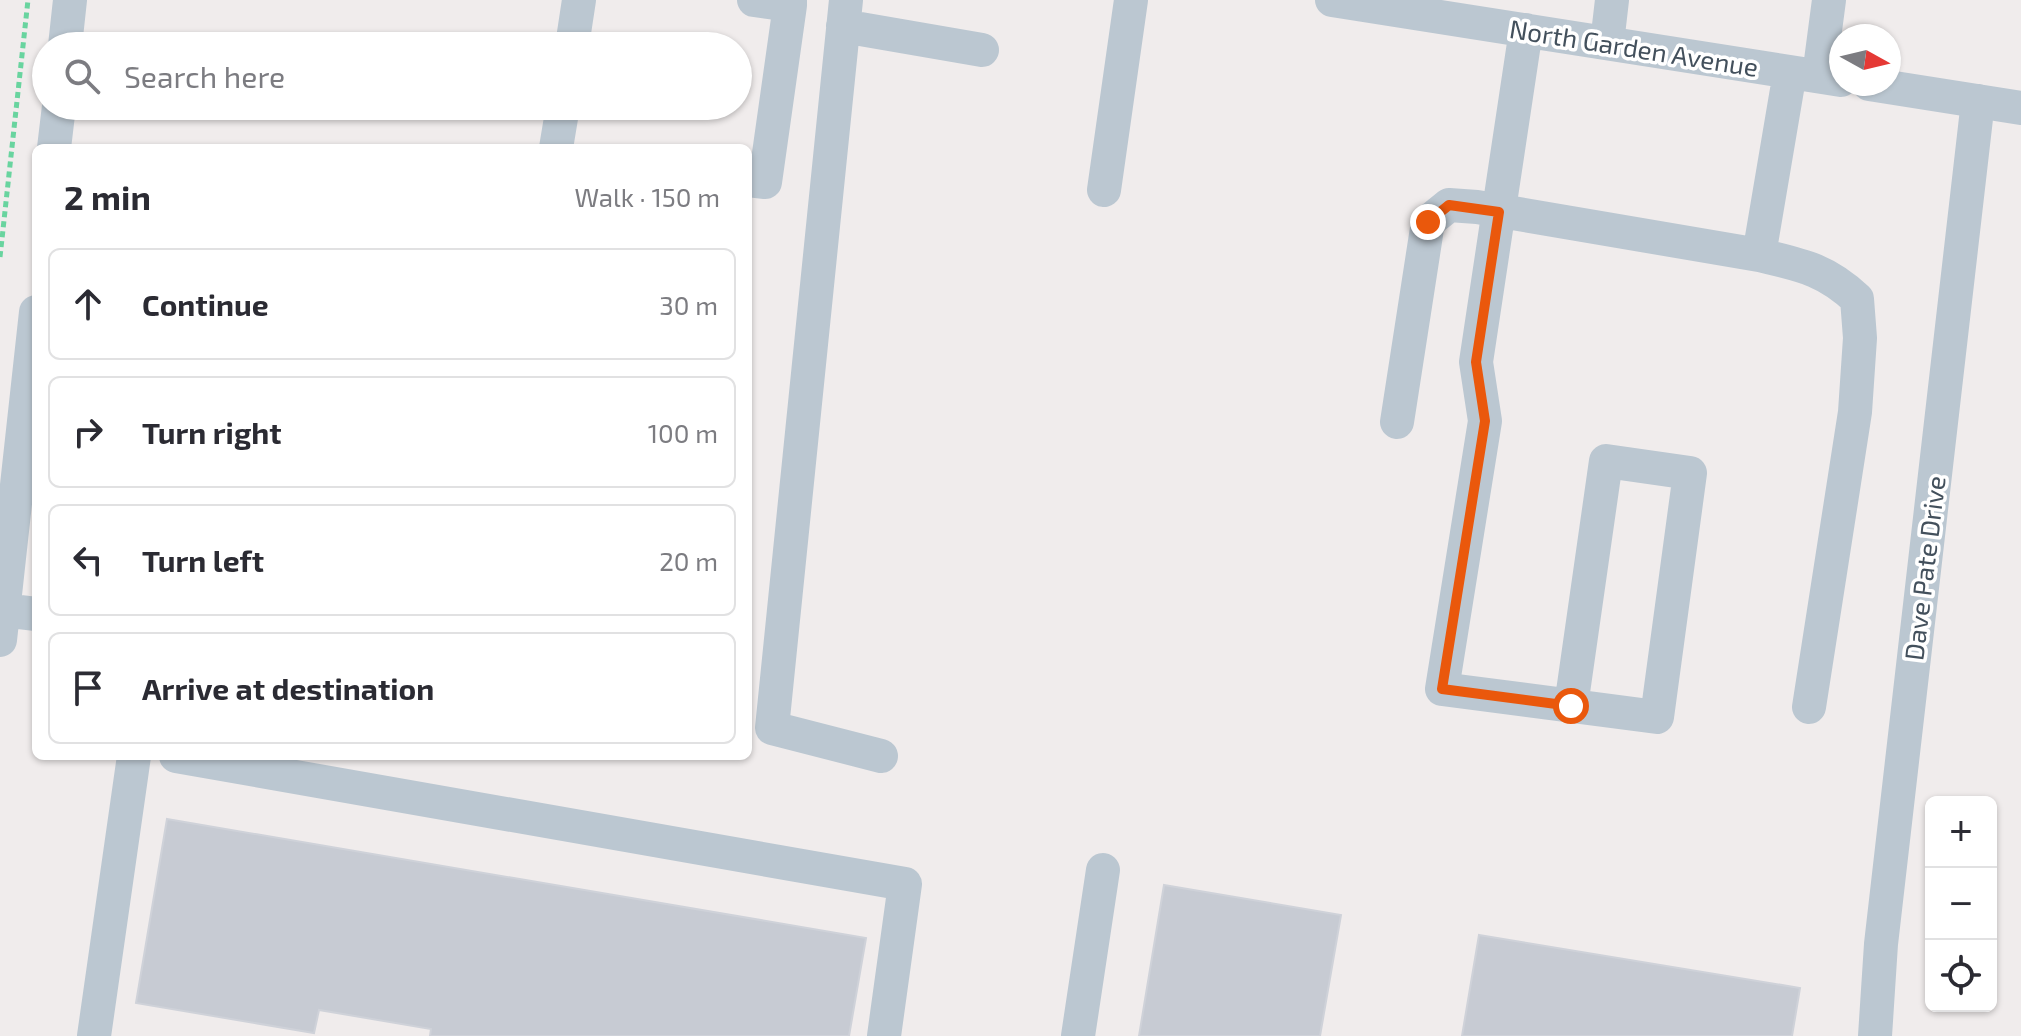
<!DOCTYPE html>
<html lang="en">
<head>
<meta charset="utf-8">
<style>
	:root { --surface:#fff; --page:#f7f7f7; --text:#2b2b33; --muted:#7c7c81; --line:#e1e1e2 }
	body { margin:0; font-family:"Exo 2",sans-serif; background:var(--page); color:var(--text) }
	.controls { position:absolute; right:24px; bottom:24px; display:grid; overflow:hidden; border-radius:12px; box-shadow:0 2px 6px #0004 }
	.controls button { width:72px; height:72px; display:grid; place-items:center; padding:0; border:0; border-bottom:2px solid var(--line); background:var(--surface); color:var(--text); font:40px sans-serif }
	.compass { position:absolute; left:1829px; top:24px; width:72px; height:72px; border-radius:50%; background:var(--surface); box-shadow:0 2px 6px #0004; rotate:98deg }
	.stop { position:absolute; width:24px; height:24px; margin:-18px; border:6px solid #ea580c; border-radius:50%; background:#fff }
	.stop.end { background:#ea580c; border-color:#fff; box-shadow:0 2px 8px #0008 }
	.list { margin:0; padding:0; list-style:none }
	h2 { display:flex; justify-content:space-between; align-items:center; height:104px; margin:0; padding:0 32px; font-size:34px }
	h2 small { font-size:26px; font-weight:400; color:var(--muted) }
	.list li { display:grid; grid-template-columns:52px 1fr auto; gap:24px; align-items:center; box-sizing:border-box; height:112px; margin:0 16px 16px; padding:0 16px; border:2px solid var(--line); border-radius:12px }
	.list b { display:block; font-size:30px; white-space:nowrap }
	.list em { font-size:26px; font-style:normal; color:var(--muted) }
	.icon { flex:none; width:44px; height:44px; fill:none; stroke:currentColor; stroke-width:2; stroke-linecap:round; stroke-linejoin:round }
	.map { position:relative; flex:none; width:2021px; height:1036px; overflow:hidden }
	.search { position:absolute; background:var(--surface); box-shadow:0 2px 6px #0004; left:32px; top:32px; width:720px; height:88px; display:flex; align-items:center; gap:20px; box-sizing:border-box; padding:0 28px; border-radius:44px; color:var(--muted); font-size:30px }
	.panel { position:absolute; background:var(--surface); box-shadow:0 2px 6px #0004; left:32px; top:144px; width:720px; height:616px; border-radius:12px }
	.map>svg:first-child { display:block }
</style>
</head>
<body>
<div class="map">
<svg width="2021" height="1036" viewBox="0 0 2021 1036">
	<rect width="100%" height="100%" fill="#f0ecec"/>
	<path fill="#c7cbd3" stroke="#cfd2d9" stroke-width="2" d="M167,819L866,938L849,1036H430L431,1029L319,1010L314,1033L136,1003Z
		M1164,885L1341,915L1320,1036H1139Z
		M1479,935L1800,988L1792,1036H1462Z"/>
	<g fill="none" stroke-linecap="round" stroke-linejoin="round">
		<path stroke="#69d49f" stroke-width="5" stroke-dasharray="6 4" stroke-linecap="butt" d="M0,257L28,0"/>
		<path stroke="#bbc7d1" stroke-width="34" d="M754,0L790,5V0
			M846,0L772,728L881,756
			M1332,0L1841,80
			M843,26L982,50
			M1526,30L1476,362L1485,421L1442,689L1657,717L1690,473L1606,461L1571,706
			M1607,43L1612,0
			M65,46L70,0
			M572,46L579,0
			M1819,76L1829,0
			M1869,84L2021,108
			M54,148L59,106
			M556,148L563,106
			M748,180L765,182L790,5
			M1104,190L1131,0
			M1759,255C1801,265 1825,269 1857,299L1860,338L1855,412L1809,707
			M1397,422L1428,222L1449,205L1477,207L1759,255L1790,72
			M3,610L36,614
			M0,640L36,312
			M176,756L905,884L884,1036
			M94,1036L134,756
			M1078,1036L1103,870
			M1875,1036L1881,944L1978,101"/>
	</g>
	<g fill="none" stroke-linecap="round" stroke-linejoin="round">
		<path stroke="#ea580c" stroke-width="10" d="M1428,222L1449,205L1499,212L1476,362L1485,421L1442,689L1571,706"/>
	</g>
	<g text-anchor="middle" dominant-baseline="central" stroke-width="7" stroke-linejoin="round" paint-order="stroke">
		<g font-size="26" fill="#43505c" stroke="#fff">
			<text transform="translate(1634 47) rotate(9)">North Garden Avenue</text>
			<text transform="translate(1924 568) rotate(-83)">Dave Pate Drive</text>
		</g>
	</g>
</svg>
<div class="controls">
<button>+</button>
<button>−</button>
<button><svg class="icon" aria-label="locate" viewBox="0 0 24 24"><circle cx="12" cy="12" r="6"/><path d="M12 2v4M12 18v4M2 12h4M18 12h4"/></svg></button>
</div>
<svg class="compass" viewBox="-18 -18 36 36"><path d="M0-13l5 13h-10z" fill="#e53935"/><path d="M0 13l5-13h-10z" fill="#7c7c81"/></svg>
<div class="stop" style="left:1571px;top:706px"></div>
<div class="stop end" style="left:1428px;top:222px"></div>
<div class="search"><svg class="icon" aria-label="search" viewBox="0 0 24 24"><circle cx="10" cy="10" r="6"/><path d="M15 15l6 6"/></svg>Search here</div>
<section class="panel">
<h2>2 min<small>Walk · 150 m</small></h2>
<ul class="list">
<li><svg class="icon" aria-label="ahead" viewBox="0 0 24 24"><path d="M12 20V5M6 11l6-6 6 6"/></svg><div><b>Continue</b></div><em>30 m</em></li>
<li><svg class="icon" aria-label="right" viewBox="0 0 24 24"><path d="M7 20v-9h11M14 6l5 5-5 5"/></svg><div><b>Turn right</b></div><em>100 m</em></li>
<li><svg class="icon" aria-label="left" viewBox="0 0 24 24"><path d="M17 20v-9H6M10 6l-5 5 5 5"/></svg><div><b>Turn left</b></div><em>20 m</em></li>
<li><svg class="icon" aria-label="arrive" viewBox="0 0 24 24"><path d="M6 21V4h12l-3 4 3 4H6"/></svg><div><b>Arrive at destination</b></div></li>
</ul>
</section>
</div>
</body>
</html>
